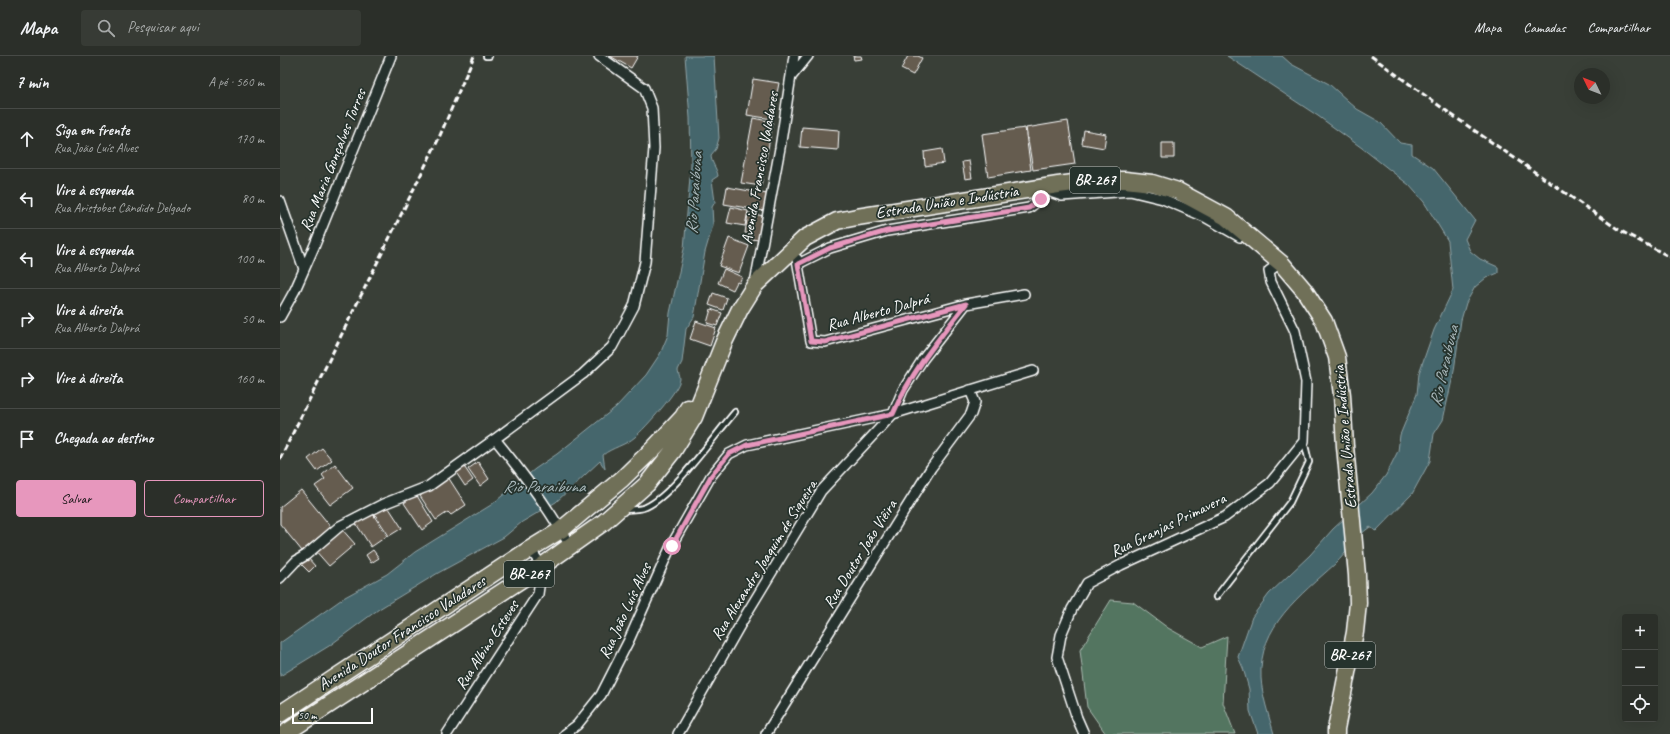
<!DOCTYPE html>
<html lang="pt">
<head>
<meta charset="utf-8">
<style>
	:root { --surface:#2b2f29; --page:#373b35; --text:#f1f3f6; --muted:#a6a9a8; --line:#474a46; --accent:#e797bd }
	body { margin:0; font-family:Caveat,sans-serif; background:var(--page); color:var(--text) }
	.controls { position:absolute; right:12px; bottom:12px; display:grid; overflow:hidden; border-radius:4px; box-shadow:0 4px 16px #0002 }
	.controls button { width:36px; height:36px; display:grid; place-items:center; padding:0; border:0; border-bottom:1px solid var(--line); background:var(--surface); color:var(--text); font:20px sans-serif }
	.compass { position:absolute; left:1294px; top:12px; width:36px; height:36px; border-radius:50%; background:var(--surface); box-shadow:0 4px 16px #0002; rotate:313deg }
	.scale { position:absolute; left:12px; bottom:10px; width:81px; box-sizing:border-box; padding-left:4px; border:2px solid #fff; border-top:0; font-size:11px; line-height:14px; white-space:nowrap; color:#fff; -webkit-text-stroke:3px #26332d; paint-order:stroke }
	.stop { position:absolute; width:12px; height:12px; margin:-9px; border:3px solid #e797bd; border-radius:50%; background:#fff }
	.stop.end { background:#e797bd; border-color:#fff; box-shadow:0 1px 4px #0008 }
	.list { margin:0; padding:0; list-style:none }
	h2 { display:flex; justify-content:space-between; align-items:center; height:52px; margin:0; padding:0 16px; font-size:17px }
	h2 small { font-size:13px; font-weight:400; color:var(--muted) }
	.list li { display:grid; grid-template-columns:26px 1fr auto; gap:12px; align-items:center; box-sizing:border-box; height:60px; padding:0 16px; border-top:1px solid var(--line) }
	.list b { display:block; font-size:15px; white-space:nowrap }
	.list p { margin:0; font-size:13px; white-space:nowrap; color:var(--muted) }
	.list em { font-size:13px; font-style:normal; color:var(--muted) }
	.actions { display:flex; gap:8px; padding:12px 16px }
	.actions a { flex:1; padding:9px 0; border:1px solid var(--accent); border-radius:4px; text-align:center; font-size:14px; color:var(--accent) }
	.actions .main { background:var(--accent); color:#111 }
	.icon { flex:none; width:22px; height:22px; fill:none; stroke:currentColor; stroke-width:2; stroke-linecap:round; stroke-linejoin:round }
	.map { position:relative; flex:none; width:1390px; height:678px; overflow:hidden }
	header { display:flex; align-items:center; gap:24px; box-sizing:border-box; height:56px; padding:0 20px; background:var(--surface); border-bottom:1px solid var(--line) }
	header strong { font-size:19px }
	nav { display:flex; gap:22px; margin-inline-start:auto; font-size:14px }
	.search { width:280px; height:36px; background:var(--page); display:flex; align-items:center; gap:10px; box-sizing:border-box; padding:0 14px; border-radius:4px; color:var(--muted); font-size:15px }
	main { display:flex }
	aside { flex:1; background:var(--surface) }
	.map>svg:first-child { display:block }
</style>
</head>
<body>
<header>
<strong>Mapa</strong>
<div class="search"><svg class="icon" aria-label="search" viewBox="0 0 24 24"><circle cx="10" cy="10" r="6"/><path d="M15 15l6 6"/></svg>Pesquisar aqui</div>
<nav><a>Mapa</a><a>Camadas</a><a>Compartilhar</a></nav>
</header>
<main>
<aside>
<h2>7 min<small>A pé · 560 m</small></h2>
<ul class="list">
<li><svg class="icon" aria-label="ahead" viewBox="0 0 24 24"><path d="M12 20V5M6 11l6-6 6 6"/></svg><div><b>Siga em frente</b><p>Rua João Luís Alves</p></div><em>170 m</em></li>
<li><svg class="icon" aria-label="left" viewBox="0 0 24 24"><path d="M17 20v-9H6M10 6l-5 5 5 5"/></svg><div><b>Vire à esquerda</b><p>Rua Aristobes Cândido Delgado</p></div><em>80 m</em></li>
<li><svg class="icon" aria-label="left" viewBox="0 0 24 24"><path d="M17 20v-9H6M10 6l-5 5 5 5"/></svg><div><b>Vire à esquerda</b><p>Rua Alberto Dalprá</p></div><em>100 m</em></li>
<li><svg class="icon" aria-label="right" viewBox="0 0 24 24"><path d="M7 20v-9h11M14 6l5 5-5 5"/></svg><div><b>Vire à direita</b><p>Rua Alberto Dalprá</p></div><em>50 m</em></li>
<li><svg class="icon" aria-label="right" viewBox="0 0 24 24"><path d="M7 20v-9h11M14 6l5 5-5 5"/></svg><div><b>Vire à direita</b></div><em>160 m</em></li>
<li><svg class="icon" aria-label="arrive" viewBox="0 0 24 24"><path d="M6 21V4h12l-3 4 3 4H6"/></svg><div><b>Chegada ao destino</b></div></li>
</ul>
<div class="actions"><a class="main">Salvar</a><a>Compartilhar</a></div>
</aside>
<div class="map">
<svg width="1390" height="678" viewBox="0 0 1390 678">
	<rect width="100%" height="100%" fill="#393f37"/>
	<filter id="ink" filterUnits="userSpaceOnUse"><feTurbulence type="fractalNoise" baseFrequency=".025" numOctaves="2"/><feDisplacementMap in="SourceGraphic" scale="8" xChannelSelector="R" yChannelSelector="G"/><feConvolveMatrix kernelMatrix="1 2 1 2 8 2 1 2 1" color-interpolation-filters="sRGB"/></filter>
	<g filter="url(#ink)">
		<path fill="#537560" stroke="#a9bab0" d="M831,544L853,546L888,572L922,591L947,580L943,647L955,678H826L807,651L800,594Z"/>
		<path fill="#45666c" stroke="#8fa3a7" d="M405,0H434L439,82L436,93L431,99C431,107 437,112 438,120L432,124L435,146L432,151L433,169L425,196L414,261L406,273L402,306L398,314C398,316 400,320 400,323C399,335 365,372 355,381C346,389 331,392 323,399L325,413L320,405L276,446L242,466L224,481L158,517L99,553L49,590L0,620V587L65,541L107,518L135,496L211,449L255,413L277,398L336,351L366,319L380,298L388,279L390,257L404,193L411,109L410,62Z
			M947,0H1002L1011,8L1049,28L1077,53L1100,66L1120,87L1132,89V98L1153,112L1195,164L1185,183L1190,195L1200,203L1218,211V217L1206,222L1195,231L1186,247L1181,264L1174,315L1163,364L1154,378L1150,405L1132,438L1096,475L1090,471C1076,480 1067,497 1055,508C1021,539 978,570 981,622C982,640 989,660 994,678H978L970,655L969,633L963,612L958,601L972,561L989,538L1030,499L1053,473L1092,437L1106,419L1118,395L1120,379L1137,338L1139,317L1154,274L1173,234L1168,185L1144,146L1129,129L1082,92L1038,60Z"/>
		<path fill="#655b4f" stroke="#fff" d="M330,0H358L351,12Z
			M573,0H581L582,3L574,4Z
			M628,0H638L642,2L633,19L621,13Z
			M473,23L499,27L492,63L467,59Z
			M473,62L493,66L481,130L461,127Z
			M788,65L795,108L753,114L746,72Z
			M522,71L559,74L558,94L520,91Z
			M745,72L751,114L708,121L702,78Z
			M804,74L826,78L824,92L802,88Z
			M882,87H894V102H882Z
			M662,93L664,107L645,110L644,96Z
			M689,105L692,122L685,123L682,106Z
			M447,131L487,138L484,155L444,148Z
			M451,151L468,155L465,170L447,167Z
			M468,157L484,160L479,184L471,183L472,178L465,177Z
			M449,182L469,190L459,217L439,210Z
			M444,213L462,221L459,227L457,226L453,234L438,227Z
			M433,237L447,242L443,254L429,249Z
			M431,253L442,257L437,270L427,267Z
			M416,265L436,272L430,290L410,283Z
			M42,392L52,404L37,415L28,403Z
			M198,406L209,423L200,430L188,413Z
			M55,408L73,432L50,449L35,430L45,423L42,419Z
			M183,409L193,424L185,430L175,415Z
			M168,421L186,449L171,459L168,456L156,464L140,440Z
			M21,434L51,471L22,495L0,468V451Z
			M136,438L153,466L142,474L124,447Z
			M107,449L122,472L109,480L94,457Z
			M91,455L107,480L91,491L75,466Z
			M60,471L75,488L49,510L34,493Z
			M93,494L99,502L91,507L86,499Z
			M28,502L35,510L29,516L21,508Z"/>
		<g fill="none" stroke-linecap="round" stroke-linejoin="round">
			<defs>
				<path id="lane" d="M206,0H209
					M344,454C351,453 360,454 366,451C393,439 434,380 455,356
					M936,541L1010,446L1029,406L1024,385"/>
				<path id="street" d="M511,21L528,0
					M0,145L24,213
					M517,203L531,285L545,286L686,248L744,238
					M518,208L550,192L607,175L749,152L761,143L767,130L773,137L782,140L850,135L883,143L925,161L960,181
					M475,227L500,92L514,0
					M0,261L15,234L34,191L111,0
					M290,490C269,452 242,416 215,383L303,318L332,291L354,250L365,206L374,92L372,52L364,32L319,0
					M0,522L16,505L26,499L60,470L103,448L149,430L215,383
					M167,678L258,538L262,510L250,493
					M285,678L297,669L321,639L349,584L391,490L431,420L449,398L467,389L613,358L753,315
					M398,678L467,557L541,435L613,358L623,334L643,303L686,248
					M486,678L651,412L691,358L695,346L690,334
					M804,678L797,662L777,601L781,579L792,553L807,527L841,509L945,461L990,427L1024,385L1026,326L1015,275L991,226L989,215L996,210L1002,208"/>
				<path id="highway" d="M0,658L250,493L281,474L342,423L375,391L403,361L408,352
					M4,678L262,510L324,466L367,428L393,395L414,361L444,286L460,253L475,229L525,182L557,165L577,161L778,129L816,124H845L872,127L898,135L946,161L1002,208L1024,234L1044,265L1057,301L1062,339L1065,390L1077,519L1078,547L1075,576L1056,673V678"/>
			</defs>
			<use href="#lane" stroke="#fff" stroke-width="8"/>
			<use href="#street" stroke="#fff" stroke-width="12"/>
			<use href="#highway" stroke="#fff" stroke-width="19"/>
			<use href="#lane" stroke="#26332d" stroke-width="4.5"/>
			<use href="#street" stroke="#26332d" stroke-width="9"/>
			<use href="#highway" stroke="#706f59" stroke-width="16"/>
			<path stroke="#fff" stroke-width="3" stroke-dasharray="6 3" stroke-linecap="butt" d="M1091,0L1172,59L1339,174L1390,201
				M0,403L158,84L194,0"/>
		</g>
	</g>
	<g fill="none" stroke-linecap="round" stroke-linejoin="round" filter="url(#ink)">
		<path stroke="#e797bd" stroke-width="5" d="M392,490L431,420L449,398L467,389L613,358C631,316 658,284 686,248L545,286L531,285L518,208L550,192L607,175L749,152L761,143"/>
	</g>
	<g text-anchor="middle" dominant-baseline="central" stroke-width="3.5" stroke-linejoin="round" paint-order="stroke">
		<g fill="#26332d" stroke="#bec2c0" stroke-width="1">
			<rect x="790" y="111" width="50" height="26" rx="3"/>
			<rect x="224" y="505" width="50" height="26" rx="3"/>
			<rect x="1045" y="586" width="50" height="26" rx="3"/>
		</g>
		<g font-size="15" font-weight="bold" fill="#fff">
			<text x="815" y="124">BR-267</text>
			<text x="249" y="518">BR-267</text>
			<text x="1070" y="599">BR-267</text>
		</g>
		<g font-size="16" fill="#fff" stroke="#26332d">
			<text transform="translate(53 104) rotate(-68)">Rua Maria Gonçalves Torres</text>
			<text transform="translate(480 112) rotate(-80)">Avenida Francisco Valadares</text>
			<text transform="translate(667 146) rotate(-9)">Estrada União e Indústria</text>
			<text transform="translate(598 256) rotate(-15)">Rua Alberto Dalprá</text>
			<text transform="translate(1065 381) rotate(-95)">Estrada União e Indústria</text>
			<text transform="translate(888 469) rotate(-26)">Rua Granjas Primavera</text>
			<text transform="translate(580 498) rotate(-58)">Rua Doutor João Viêira</text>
			<text transform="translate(484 504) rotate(-58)">Rua Alexandre Joaquim de Siqueira</text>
			<text transform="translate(345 555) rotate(-65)">Rua João Luís Alves</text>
			<text transform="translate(122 577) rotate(-33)">Avenida Doutor Francisco Valadares</text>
			<text transform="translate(207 589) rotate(-57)">Rua Albino Esteves</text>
		</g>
		<g font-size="17" font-style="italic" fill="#abbabd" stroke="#26332d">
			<text transform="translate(414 137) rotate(-86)">Rio Paraibuna</text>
			<text transform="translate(1164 310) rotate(-77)">Rio Paraibuna</text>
			<text x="264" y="430">Rio Paraibuna</text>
		</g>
	</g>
</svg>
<div class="controls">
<button>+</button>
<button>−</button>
<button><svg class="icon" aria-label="locate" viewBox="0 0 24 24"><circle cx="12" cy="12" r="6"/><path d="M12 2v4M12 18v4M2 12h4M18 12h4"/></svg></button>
</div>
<svg class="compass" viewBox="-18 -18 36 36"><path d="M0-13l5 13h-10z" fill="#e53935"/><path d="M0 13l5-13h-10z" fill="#a6a9a8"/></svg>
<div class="scale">50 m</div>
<div class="stop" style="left:392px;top:490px"></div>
<div class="stop end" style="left:761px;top:143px"></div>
</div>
</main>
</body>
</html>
